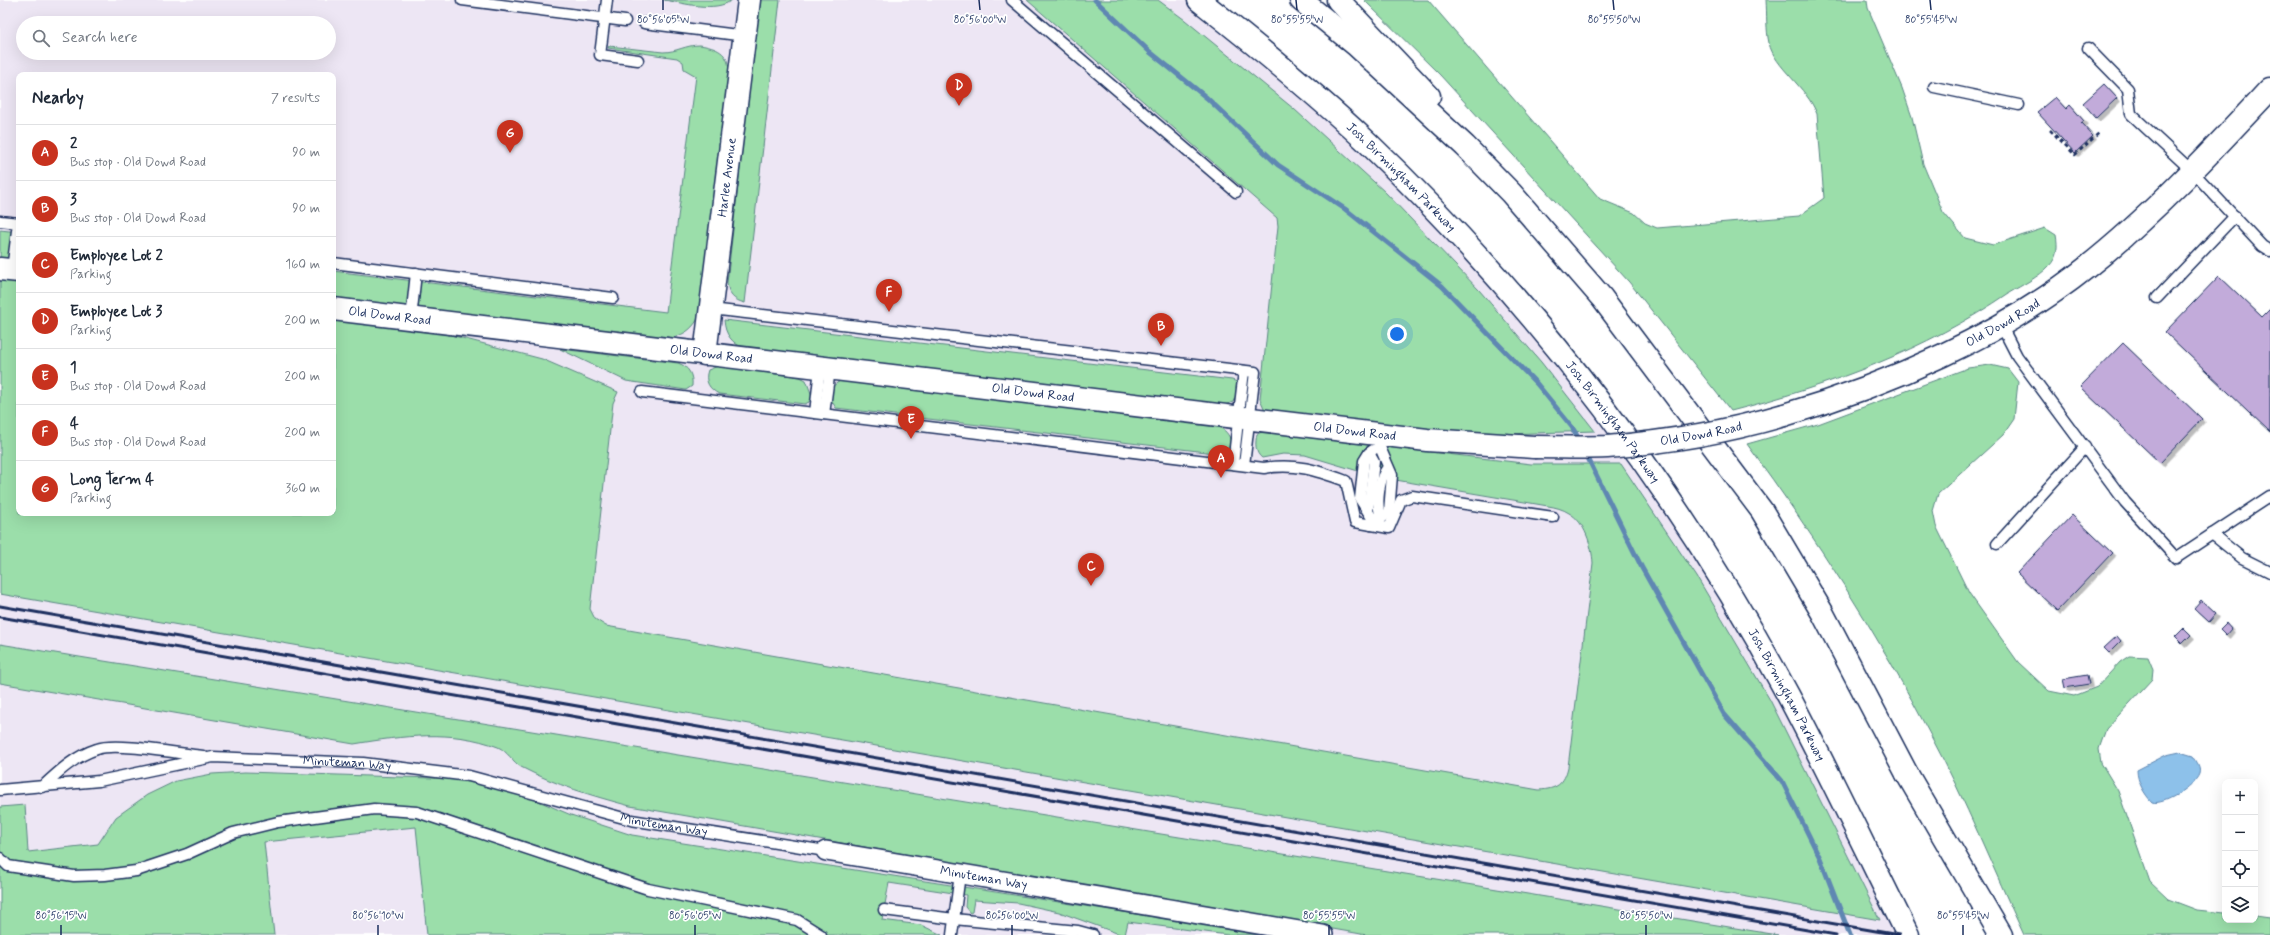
<!DOCTYPE html>
<html lang="en">
<head>
<meta charset="utf-8">
<style>
	:root { --surface:#fff; --page:#f6f6f7; --text:#1f2937; --muted:#747a83; --line:#e0e1e3; --accent:#c8321e }
	body { margin:0; font-family:Mynerve,sans-serif; background:var(--page); color:var(--text) }
	.controls { position:absolute; right:12px; bottom:12px; display:grid; overflow:hidden; border-radius:8px; box-shadow:0 4px 16px #0002 }
	.controls button { width:36px; height:36px; display:grid; place-items:center; padding:0; border:0; border-bottom:1px solid var(--line); background:var(--surface); color:var(--text); font:20px sans-serif }
	.you { position:absolute; left:1397px; top:334px; width:14px; height:14px; margin:-10px; border:3px solid #fff; border-radius:50%; background:#1a73e8; box-shadow:0 0 0 6px #1a73e833 }
	.badge { display:grid; place-items:center; width:26px; height:26px; border-radius:50%; background:var(--accent); color:#fff; font-size:13px; font-weight:700 }
	.pin { position:absolute; translate:-50% -33px; filter:drop-shadow(0 1px 2px #0008) }
	.pin::after { content:''; position:absolute; top:21px; width:14px; height:12px; background:inherit; clip-path:polygon(0 0,100% 0,50% 100%) }
	.list { margin:0; padding:0; list-style:none }
	h2 { display:flex; justify-content:space-between; align-items:center; height:52px; margin:0; padding:0 16px; font-size:17px }
	h2 small { font-size:13px; font-weight:400; color:var(--muted) }
	.list li { display:grid; grid-template-columns:26px 1fr auto; gap:12px; align-items:center; box-sizing:border-box; height:56px; padding:0 16px; border-top:1px solid var(--line) }
	.list b { display:block; font-size:15px; white-space:nowrap }
	.list p { margin:0; font-size:13px; white-space:nowrap; color:var(--muted) }
	.list em { font-size:13px; font-style:normal; color:var(--muted) }
	.icon { flex:none; width:22px; height:22px; fill:none; stroke:currentColor; stroke-width:2; stroke-linecap:round; stroke-linejoin:round }
	.map { position:relative; flex:none; width:2270px; height:935px; overflow:hidden }
	.search { position:absolute; background:var(--surface); box-shadow:0 4px 16px #0002; left:16px; top:16px; width:320px; height:44px; display:flex; align-items:center; gap:10px; box-sizing:border-box; padding:0 14px; border-radius:22px; color:var(--muted); font-size:15px }
	.panel { position:absolute; background:var(--surface); box-shadow:0 4px 16px #0002; left:16px; top:72px; width:320px; height:444px; border-radius:8px }
	.map>svg:first-child { display:block }
</style>
</head>
<body>
<div class="map">
<svg width="2270" height="935" viewBox="0 0 2270 935">
	<defs>
		<filter id="shadow"><feDropShadow dx="3.5" dy="3.5" stdDeviation="0" flood-color="#0004"/></filter>
	</defs>
	<rect width="100%" height="100%" fill="#fff"/>
	<filter id="ink" filterUnits="userSpaceOnUse"><feTurbulence type="fractalNoise" baseFrequency=".025" numOctaves="2"/><feDisplacementMap in="SourceGraphic" scale="8" xChannelSelector="R" yChannelSelector="G"/><feConvolveMatrix kernelMatrix="1 2 1 2 8 2 1 2 1" color-interpolation-filters="sRGB"/></filter>
	<g filter="url(#ink)">
		<path fill="#ede6f4" fill-rule="evenodd" d="M0,0H1199L1418,192L1672,506L1908,935H0ZM23,23H329V53H23ZM19,75H333V513H19Z"/>
		<path fill="#9bdeaa" stroke="#5b8684" d="M664,0H732C715,13 684,3 664,0Z
			M759,0H780L745,303C733,300 729,295 727,283Z
			M1027,0H1158L1185,20L1294,109L1385,192L1479,290L1541,362L1595,431L1475,435L1269,411L1264,408L1260,399L1278,226L1277,218Z
			M1364,0H1428L1600,199L1634,213L1645,223L1657,228L1799,216L1824,198L1817,114C1807,87 1774,67 1769,43C1766,30 1767,14 1766,0H1867L1868,8L1902,88L1912,117L1923,164L1943,212L1965,238L1993,245L2045,228L2056,235C2058,246 2058,257 2049,266C2039,277 2022,285 2009,293C1926,350 1829,386 1731,411L1629,282L1440,75Z
			M700,45C717,48 728,52 729,70L701,312C694,329 685,335 667,339L333,300V271L666,312L696,76L684,69L683,62L677,58L608,48L609,46L663,52C677,52 685,45 700,45Z
			M0,230L19,232V262L0,260Z
			M0,278L19,281V513H333V319L439,332L542,359L618,392L613,403L590,609L595,619L606,626L1539,790C1557,789 1564,784 1568,767L1593,563C1592,546 1585,522 1569,513C1563,509 1555,507 1548,506L1378,477L1305,455L1283,454L1262,458C1255,453 1255,443 1257,434L1262,432L1531,464H1621L1697,577L1770,700L1880,920L0,594Z
			M724,320L1232,380L1237,382L1236,395L1233,402L1225,405L745,349C732,343 725,335 724,320Z
			M560,349L678,363C689,367 693,375 692,386L686,390L626,381Z
			M1990,365L2008,369L2018,382L2014,419L2003,435L1938,494L1933,511L1936,526L1969,593L2018,662L2049,691L2074,696L2097,687L2120,662L2129,656L2148,657L2153,669L2152,679L2106,729L2099,749L2101,763L2118,791L2150,882L2168,899L2197,910L2225,913V920H2255V916L2270,918V935H2024C1993,869 1966,801 1932,738C1878,634 1816,538 1747,444L1818,424L1968,368Z
			M718,366L800,377L806,380L812,396L809,402L805,404L719,394C709,389 704,381 708,370Z
			M840,381L1216,426C1229,429 1239,449 1223,454L836,408L831,400L833,386Z
			M0,644L1778,935H1367L630,806C593,796 555,785 521,767C513,762 507,751 498,747C452,729 402,736 354,744L0,683Z
			M245,772L463,779L499,784L571,815L632,835L1269,935H1228L1128,922L1125,935H1122L1059,912L1018,903L974,900L972,912L970,913L965,907L966,895L889,883L882,920L921,925L942,935H427L416,827L264,842L274,935H0V807L25,805L28,852L98,844L116,817L147,795L176,781L212,774Z"/>
		<path fill="#8dc1ea" stroke="#5f87b2" d="M2180,752L2193,756C2197,762 2201,767 2199,774C2195,786 2163,806 2152,802C2144,794 2137,781 2137,770L2166,755Z"/>
		<g fill="none" stroke-linecap="round" stroke-linejoin="round">
			<path stroke="#5f87b2" stroke-width="5" d="M1095,0L1150,52L1207,98L1278,165L1345,209L1442,286L1537,384L1572,427L1580,441
				M1585,452L1642,568L1724,714L1782,781L1820,858L1850,935"/>
		</g>
		<path fill="#c2abda" stroke="#1b2f5e" filter="url(#shadow)" d="M2104,84L2117,98L2096,118L2083,103Z
			M2055,97L2066,109L2070,105L2084,121L2081,123L2093,136L2075,153L2037,112Z
			M2219,276L2262,317L2270,309V432L2165,332Z
			M2123,343L2202,419L2160,463L2080,387Z
			M2072,515L2112,553L2057,611L2017,573Z
			M2201,600L2216,614L2209,622L2194,608Z
			M2226,623L2231,629L2226,635L2220,629Z
			M2184,628L2191,635L2182,644L2175,637Z
			M2117,636L2121,641L2109,653L2104,648Z
			M2087,675L2089,684L2065,688L2063,679Z"/>
		<g fill="none" stroke-linecap="round" stroke-linejoin="round">
			<defs>
				<g id="lane">
					<path d="M462,0L625,21"/>
					<path d="M607,0L600,55L638,60"/>
					<path d="M1012,0L1236,192"/>
					<path d="M644,23L745,36"/>
					<path d="M2088,48L2128,89L2131,114L2192,171L2262,246L2270,251"/>
					<path d="M1934,87L2019,105"/>
					<path d="M0,221L19,223"/>
					<path d="M333,263L613,298"/>
					<path d="M12,270L18,223"/>
					<path d="M2157,298L2235,216"/>
					<path d="M711,309L1255,372L1244,465"/>
					<path d="M411,319L416,273"/>
					<path d="M2001,325L2017,356L2125,502L2176,558L2270,496"/>
					<path d="M642,392L1264,468C1296,463 1316,470 1346,481L1355,522L1389,528L1401,500L1412,496L1553,517"/>
					<path d="M815,413L820,368"/>
					<path d="M824,414L830,369"/>
					<path d="M1369,453L1364,461L1360,499L1372,518L1371,525"/>
					<path d="M1233,464L1244,371"/>
					<path d="M1368,511L1374,462L1369,453L1373,450"/>
					<path d="M1372,518H1382L1389,512L1392,475L1379,445L1381,434"/>
					<path d="M1382,518C1375,506 1379,478 1388,467"/>
					<path d="M2212,534L2242,558L2270,572"/>
					<path d="M1997,544L2085,447"/>
					<path d="M42,787C58,772 75,756 97,749C116,742 180,754 203,756"/>
					<path id="s1" d="M0,790L99,781L213,757L363,763L469,776L631,820L826,851"/>
					<path d="M0,858L8,866L74,876L105,875L136,871L187,854L233,833L278,822L374,809L417,812L648,889L797,920L821,935"/>
					<path d="M884,910L954,919L1078,931L1093,935"/>
					<path d="M952,935L960,874"/>
				</g>
				<g id="street">
					<path id="s2" d="M826,851L1323,935"/>
				</g>
				<g id="secondary">
					<path id="s3" d="M1199,0C1256,45 1314,92 1367,142C1535,303 1678,490 1788,695C1830,774 1868,855 1908,935"/>
					<path d="M1301,0L1356,45L1465,146L1511,193L1602,298L1762,511L1822,612L1907,774"/>
					<path d="M1338,0L1429,96"/>
					<path d="M0,269L19,271"/>
					<path id="s4" d="M333,309L1427,440L1534,447"/>
					<path id="s5" d="M705,354L749,0"/>
					<path id="s6" d="M1784,415C1887,385 2002,335 2086,268C2153,215 2212,151 2270,89"/>
				</g>
				<path id="highway" d="M1907,774L2001,935"/>
			</defs>
			<use href="#lane" stroke="#1b2f5e" stroke-width="13"/>
			<use href="#street" stroke="#1b2f5e" stroke-width="22"/>
			<use href="#secondary" stroke="#1b2f5e" stroke-width="25"/>
			<use href="#highway" stroke="#1b2f5e" stroke-width="25"/>
			<path stroke="#1b2f5e" stroke-width="2.5" stroke-dasharray="4 3" stroke-linecap="butt" d="M2050,130L2075,155L2100,132"/>
			<use href="#lane" stroke="#fff" stroke-width="10"/>
			<use href="#street" stroke="#fff" stroke-width="19"/>
			<use href="#secondary" stroke="#fff" stroke-width="22"/>
			<use href="#highway" stroke="#fff" stroke-width="22"/>
			<path stroke="#1b2f5e" stroke-width="3" d="M0,606L1899,935
				M0,617L1836,935"/>
			<defs>
				<g id="secondary-bridge">
					<path id="s7" d="M1534,447C1558,447 1583,448 1607,447C1667,442 1726,432 1784,415"/>
				</g>
			</defs>
			<use href="#secondary-bridge" stroke="#1b2f5e" stroke-width="25" stroke-linecap="butt"/>
			<use href="#secondary-bridge" stroke="#fff" stroke-width="22"/>
		</g>
	</g>
	<path fill="none" stroke="#1b2f5e" stroke-width="1.5" d="M663,0V10M979,0L980,10M1296,0L1297,10M1613,0L1614,10M1930,0L1931,10M61,925V935M378,925V935M695,925V935M1012,925V935M1329,925V935M1646,925V935M1963,925V935"/>
	<g text-anchor="middle" dominant-baseline="central" stroke-width="3.5" stroke-linejoin="round" paint-order="stroke">
		<g font-size="13" fill="#1b2f5e" stroke="#fff">
			<text stroke="none"><textPath href="#s5" startOffset="178">Harlee Avenue</textPath></text>
			<text stroke="none"><textPath href="#s3" startOffset="269">Josh Birmingham Parkway</textPath></text>
			<text stroke="none"><textPath href="#s4" startOffset="57">Old Dowd Road</textPath></text>
			<text stroke="none"><textPath href="#s6" startOffset="238">Old Dowd Road</textPath></text>
			<text stroke="none"><textPath href="#s4" startOffset="381">Old Dowd Road</textPath></text>
			<text stroke="none"><textPath href="#s4" startOffset="705">Old Dowd Road</textPath></text>
			<text stroke="none"><textPath href="#s3" startOffset="593">Josh Birmingham Parkway</textPath></text>
			<text stroke="none"><textPath href="#s4" startOffset="1029">Old Dowd Road</textPath></text>
			<text stroke="none"><textPath href="#s7" startOffset="168">Old Dowd Road</textPath></text>
			<text stroke="none"><textPath href="#s3" startOffset="917">Josh Birmingham Parkway</textPath></text>
			<text stroke="none"><textPath href="#s1" startOffset="350">Minuteman Way</textPath></text>
			<text stroke="none"><textPath href="#s1" startOffset="674">Minuteman Way</textPath></text>
			<text stroke="none"><textPath href="#s2" startOffset="160">Minuteman Way</textPath></text>
		</g>
	</g>
	<g font-size="10" text-anchor="middle" fill="#1b2f5e" stroke="#fff" stroke-width="3.5" stroke-linejoin="round" paint-order="stroke">
		<text x="663" y="23">80°56'05"W</text>
		<text x="980" y="23">80°56'00"W</text>
		<text x="1297" y="23">80°55'55"W</text>
		<text x="1614" y="23">80°55'50"W</text>
		<text x="1931" y="23">80°55'45"W</text>
		<text x="61" y="919">80°56'15"W</text>
		<text x="378" y="919">80°56'10"W</text>
		<text x="695" y="919">80°56'05"W</text>
		<text x="1012" y="919">80°56'00"W</text>
		<text x="1329" y="919">80°55'55"W</text>
		<text x="1646" y="919">80°55'50"W</text>
		<text x="1963" y="919">80°55'45"W</text>
	</g>
</svg>
<div class="controls">
<button>+</button>
<button>−</button>
<button><svg class="icon" aria-label="locate" viewBox="0 0 24 24"><circle cx="12" cy="12" r="6"/><path d="M12 2v4M12 18v4M2 12h4M18 12h4"/></svg></button>
<button><svg class="icon" aria-label="layers" viewBox="0 0 24 24"><path d="M12 4l9 5-9 5-9-5zM3 14l9 5 9-5"/></svg></button>
</div>
<div class="you"></div>
<div class="pin badge" style="left:1221px;top:478px">A</div>
<div class="pin badge" style="left:1161px;top:346px">B</div>
<div class="pin badge" style="left:1091px;top:586px">C</div>
<div class="pin badge" style="left:959px;top:106px">D</div>
<div class="pin badge" style="left:911px;top:439px">E</div>
<div class="pin badge" style="left:889px;top:312px">F</div>
<div class="pin badge" style="left:510px;top:153px">G</div>
<div class="search"><svg class="icon" aria-label="search" viewBox="0 0 24 24"><circle cx="10" cy="10" r="6"/><path d="M15 15l6 6"/></svg>Search here</div>
<section class="panel">
<h2>Nearby<small>7 results</small></h2>
<ul class="list">
<li><span class="badge">A</span><div><b>2</b><p>Bus stop · Old Dowd Road</p></div><em>90 m</em></li>
<li><span class="badge">B</span><div><b>3</b><p>Bus stop · Old Dowd Road</p></div><em>90 m</em></li>
<li><span class="badge">C</span><div><b>Employee Lot 2</b><p>Parking</p></div><em>160 m</em></li>
<li><span class="badge">D</span><div><b>Employee Lot 3</b><p>Parking</p></div><em>200 m</em></li>
<li><span class="badge">E</span><div><b>1</b><p>Bus stop · Old Dowd Road</p></div><em>200 m</em></li>
<li><span class="badge">F</span><div><b>4</b><p>Bus stop · Old Dowd Road</p></div><em>200 m</em></li>
<li><span class="badge">G</span><div><b>Long Term 4</b><p>Parking</p></div><em>360 m</em></li>
</ul>
</section>
</div>
</body>
</html>
